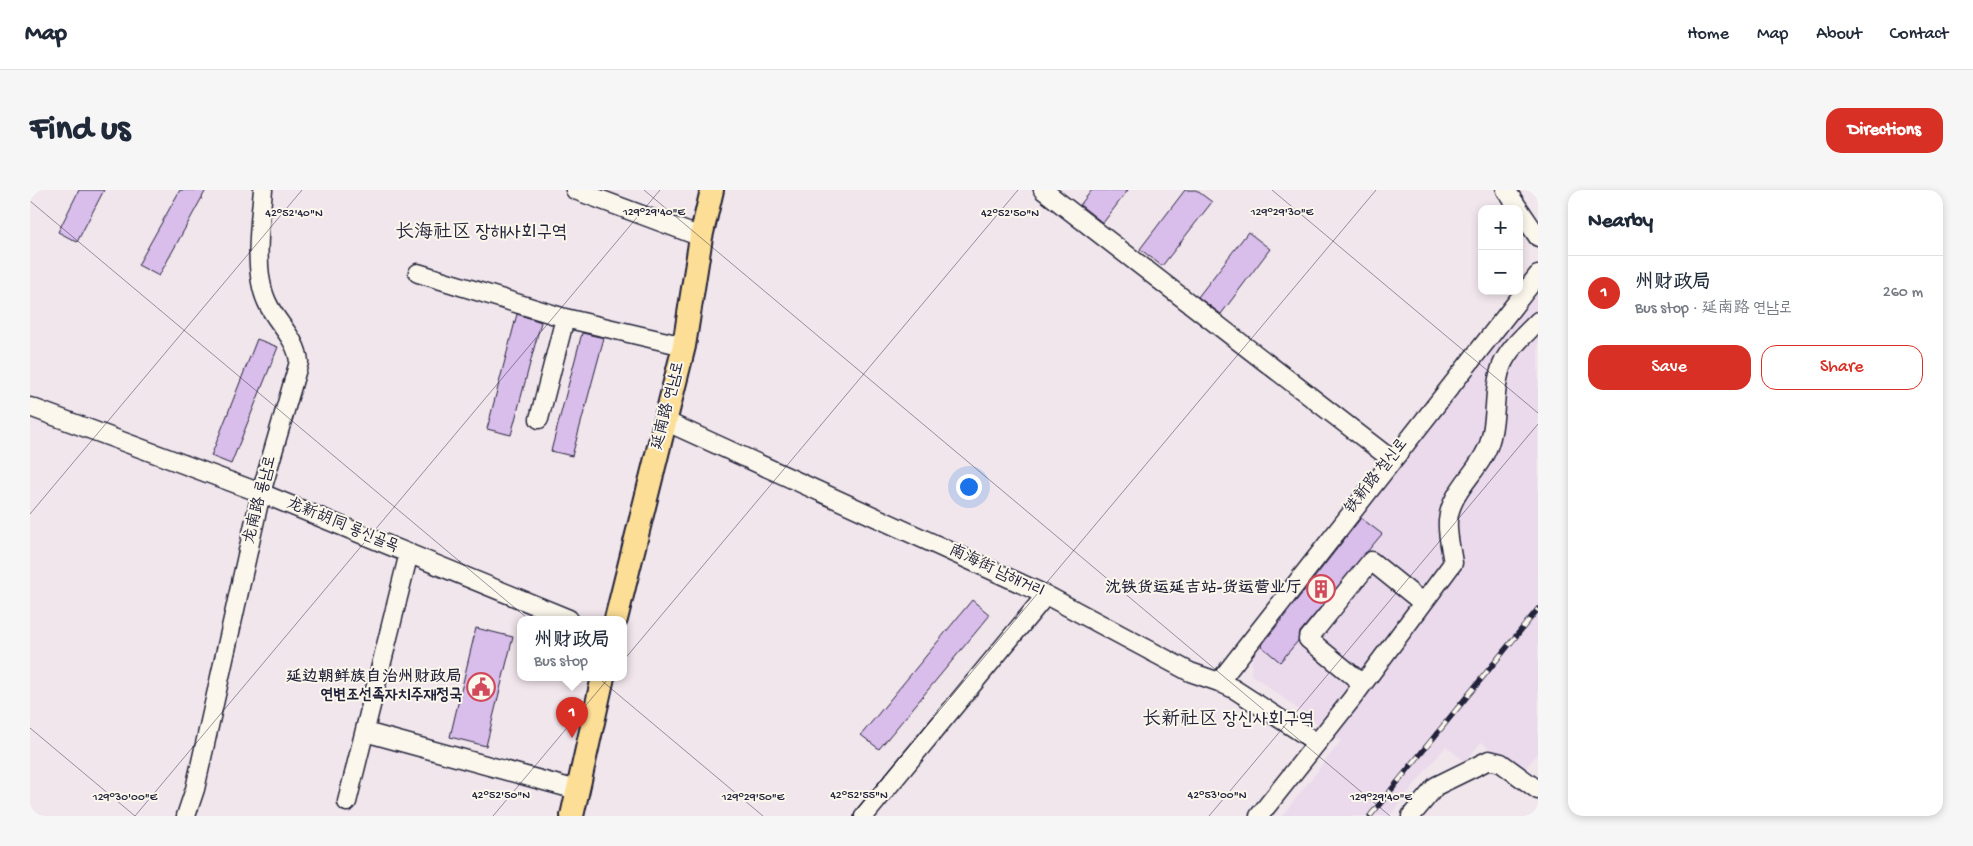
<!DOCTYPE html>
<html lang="en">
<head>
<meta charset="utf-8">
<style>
	:root { --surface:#fff; --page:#f6f6f7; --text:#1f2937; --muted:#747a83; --line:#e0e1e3; --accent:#d93025 }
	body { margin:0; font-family:"Gochi Hand","LXGW WenKai TC","Poor Story",sans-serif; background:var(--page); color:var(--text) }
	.controls { position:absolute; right:15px; top:15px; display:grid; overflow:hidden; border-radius:10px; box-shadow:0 2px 8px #0003 }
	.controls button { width:45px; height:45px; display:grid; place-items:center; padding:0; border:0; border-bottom:1px solid var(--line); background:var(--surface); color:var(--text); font:25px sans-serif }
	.you { position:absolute; left:938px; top:296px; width:18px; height:18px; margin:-12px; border:4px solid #fff; border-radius:50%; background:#1a73e8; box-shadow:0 0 0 8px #1a73e833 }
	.badge { display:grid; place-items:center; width:32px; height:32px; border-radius:50%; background:var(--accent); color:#fff; font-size:16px; font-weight:700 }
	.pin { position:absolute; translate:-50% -41px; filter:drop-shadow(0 1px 2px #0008) }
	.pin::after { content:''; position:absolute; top:26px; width:18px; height:15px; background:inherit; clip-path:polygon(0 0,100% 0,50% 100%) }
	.popup { position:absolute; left:487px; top:426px; width:110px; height:65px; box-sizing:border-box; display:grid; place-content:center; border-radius:10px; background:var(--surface); filter:drop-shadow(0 1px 4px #0005); font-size:16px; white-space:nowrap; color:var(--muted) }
	.popup b { font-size:19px; color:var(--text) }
	.popup::after { content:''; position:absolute; left:50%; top:100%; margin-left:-10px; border:10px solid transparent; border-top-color:var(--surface) }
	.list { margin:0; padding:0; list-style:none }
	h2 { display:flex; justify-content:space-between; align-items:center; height:65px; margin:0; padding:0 20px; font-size:21px }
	h2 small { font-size:16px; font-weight:400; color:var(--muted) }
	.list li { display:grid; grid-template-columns:32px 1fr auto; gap:15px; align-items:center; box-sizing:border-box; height:75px; padding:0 20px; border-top:1px solid var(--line) }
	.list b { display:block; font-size:19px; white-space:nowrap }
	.list p { margin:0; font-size:16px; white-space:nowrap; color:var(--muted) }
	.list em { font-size:16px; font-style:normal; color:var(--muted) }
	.actions { display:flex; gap:10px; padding:15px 20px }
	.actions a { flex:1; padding:11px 0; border:1px solid var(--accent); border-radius:15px; text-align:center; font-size:18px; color:var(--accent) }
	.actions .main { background:var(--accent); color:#fff }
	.map { position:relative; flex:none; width:1508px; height:626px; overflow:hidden; border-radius:15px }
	header { display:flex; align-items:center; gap:30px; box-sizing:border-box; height:70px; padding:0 25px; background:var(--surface); border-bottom:1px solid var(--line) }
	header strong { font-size:24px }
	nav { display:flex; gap:28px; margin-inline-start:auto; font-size:18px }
	.intro { display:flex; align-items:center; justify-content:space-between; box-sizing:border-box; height:120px; padding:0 30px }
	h1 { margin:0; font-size:35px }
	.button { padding:12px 22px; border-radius:15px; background:var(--accent); color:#fff; font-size:18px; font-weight:700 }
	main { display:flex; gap:30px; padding:0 30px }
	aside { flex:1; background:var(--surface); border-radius:15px; box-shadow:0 2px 8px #0003 }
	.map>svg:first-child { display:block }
</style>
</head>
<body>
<header>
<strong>Map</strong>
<nav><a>Home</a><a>Map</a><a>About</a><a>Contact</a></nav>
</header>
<div class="intro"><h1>Find us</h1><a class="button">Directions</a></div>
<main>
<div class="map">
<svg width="1508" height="626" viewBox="0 0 1508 626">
	<rect width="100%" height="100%" fill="#f1e6ec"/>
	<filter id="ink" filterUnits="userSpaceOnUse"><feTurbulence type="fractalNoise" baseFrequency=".02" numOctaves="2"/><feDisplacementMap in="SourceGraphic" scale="10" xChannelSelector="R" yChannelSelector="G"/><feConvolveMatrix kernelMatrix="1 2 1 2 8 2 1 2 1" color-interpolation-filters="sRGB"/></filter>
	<g filter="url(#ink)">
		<path fill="#eadaec" d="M1508,97V563L1492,582L1451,552L1437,569L1433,570L1416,556L1359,626H1252L1311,551L1221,484L1223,459L1432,197L1429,192Z"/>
		<path fill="#d9bdeb" stroke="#22223b" d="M49,0H74L47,52L28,42Z
			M150,0H176L129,86L108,75Z
			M1062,0H1098L1073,33L1050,15Z
			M1155,0H1166L1182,12L1132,76L1110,59Z
			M1218,42L1240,59L1191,124L1168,107Z
			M487,124L511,132L481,245L457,239Z
			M552,143L574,148L542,266L521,261Z
			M227,149L248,157L201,274L181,266Z
			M1331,328L1352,344L1270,442L1268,451L1250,472L1231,456Z
			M942,410L960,425L849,559L831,545Z
			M446,438L483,447L456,556L420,547Z"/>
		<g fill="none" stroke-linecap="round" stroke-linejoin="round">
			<defs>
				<path id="minor" d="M545,0L671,47
					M1013,0L1361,269
					M1476,0L1489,19
					M1489,19L1508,47
					M388,83L535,128L654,156
					M0,217L231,303L539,429
					M509,229L535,128
					M635,231L1016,405L1160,482L1189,492L1204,499L1286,552
					M1189,492L1508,85
					M1333,494L1278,449L1341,371L1393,413
					M335,542L547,600
					M317,612L379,363
					M156,626L165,599L231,303L269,172C267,148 246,133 237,112C223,82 230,32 233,0
					M834,626L1016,405
					M1229,626L1321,510L1423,373C1421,359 1417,344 1418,331C1420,301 1450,281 1459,254C1468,229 1462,200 1472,175C1479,158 1496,144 1508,131
					M1381,626L1406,596L1459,570L1471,573L1508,600"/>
				<path id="major" d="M586,429L654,156L671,47L682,0
					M542,626L573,487"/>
			</defs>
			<use href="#minor" stroke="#22223b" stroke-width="21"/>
			<use href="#major" stroke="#22223b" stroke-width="26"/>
			<use href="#minor" stroke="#fbf7ec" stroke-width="18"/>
			<use href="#major" stroke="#fcde96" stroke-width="22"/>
			<defs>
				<path id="rail" d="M1340,626L1508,419"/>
			</defs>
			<use href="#rail" stroke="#22223b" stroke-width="5.5"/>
			<use href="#rail" stroke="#fbf7ec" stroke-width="4" stroke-dasharray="11" stroke-linecap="butt"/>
		</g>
	</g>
	<path fill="none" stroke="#22223b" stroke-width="1" stroke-opacity="0.45" d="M614,0L1360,626M1242,0L1508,223M0,11L733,626M0,324L272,0M0,538L105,626M105,626L630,0M463,626L988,0M821,626L1346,0M1179,626L1508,234"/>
	<defs>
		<symbol id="building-ring" viewBox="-11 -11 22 22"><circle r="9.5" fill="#fbf7ec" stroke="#d1495b" stroke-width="1.5"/><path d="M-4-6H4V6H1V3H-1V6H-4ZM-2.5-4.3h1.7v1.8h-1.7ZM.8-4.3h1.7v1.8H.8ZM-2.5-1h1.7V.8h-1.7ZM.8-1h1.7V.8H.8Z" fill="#d1495b"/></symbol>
		<symbol id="civic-ring" viewBox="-11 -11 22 22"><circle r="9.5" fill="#fbf7ec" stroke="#d1495b" stroke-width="1.5"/><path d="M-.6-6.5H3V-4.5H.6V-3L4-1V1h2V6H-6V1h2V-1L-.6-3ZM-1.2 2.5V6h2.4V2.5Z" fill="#d1495b"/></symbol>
	</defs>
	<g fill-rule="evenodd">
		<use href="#building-ring" x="1275" y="383" width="32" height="32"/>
		<use href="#civic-ring" x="435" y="481" width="32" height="32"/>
	</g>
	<g text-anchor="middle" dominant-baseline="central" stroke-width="4" stroke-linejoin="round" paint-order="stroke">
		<g font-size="16" fill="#22223b" stroke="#fbf7ec">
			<text transform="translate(639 216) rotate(-76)">延南路 연남로</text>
			<text transform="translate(1347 287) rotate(-52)">铁新路 철신로</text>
			<text transform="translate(231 310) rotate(-76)">龙南路 룡남로</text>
			<text transform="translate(312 336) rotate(22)">龙新胡同 룡신골목</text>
			<text transform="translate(966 382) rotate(25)">南海街 남해거리</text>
		</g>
		<g font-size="16" font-weight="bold" fill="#22223b" stroke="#fbf7ec" text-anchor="end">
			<text x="1272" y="399">沈铁货运延吉站-货运营业厅</text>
			<text x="432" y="488">延边朝鲜族自治州财政局<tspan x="432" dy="18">연변조선족자치주재정국</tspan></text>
		</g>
		<g font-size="19" fill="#22223b" stroke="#fbf7ec">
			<text x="451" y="43">长海社区 장해사회구역</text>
			<text x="1198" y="530">长新社区 장신사회구역</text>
		</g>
	</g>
	<g font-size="12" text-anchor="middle" fill="#22223b" stroke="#fbf7ec" stroke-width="4" stroke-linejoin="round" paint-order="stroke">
		<text x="624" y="25">129°29'40"E</text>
		<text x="1252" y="25">129°29'30"E</text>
		<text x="264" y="26">42°52'40"N</text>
		<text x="980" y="26">42°52'50"N</text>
		<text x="471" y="608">42°52'50"N</text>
		<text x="829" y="608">42°52'55"N</text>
		<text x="1187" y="608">42°53'00"N</text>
		<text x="95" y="610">129°30'00"E</text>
		<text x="723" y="610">129°29'50"E</text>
		<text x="1351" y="610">129°29'40"E</text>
	</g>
</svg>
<div class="controls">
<button>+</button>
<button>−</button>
</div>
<div class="you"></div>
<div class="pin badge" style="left:542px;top:548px">1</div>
<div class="popup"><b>州财政局</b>Bus stop</div>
</div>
<aside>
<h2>Nearby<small></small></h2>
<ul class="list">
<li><span class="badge">1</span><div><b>州财政局</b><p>Bus stop · 延南路 연남로</p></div><em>260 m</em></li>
</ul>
<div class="actions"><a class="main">Save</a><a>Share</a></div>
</aside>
</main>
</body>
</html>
